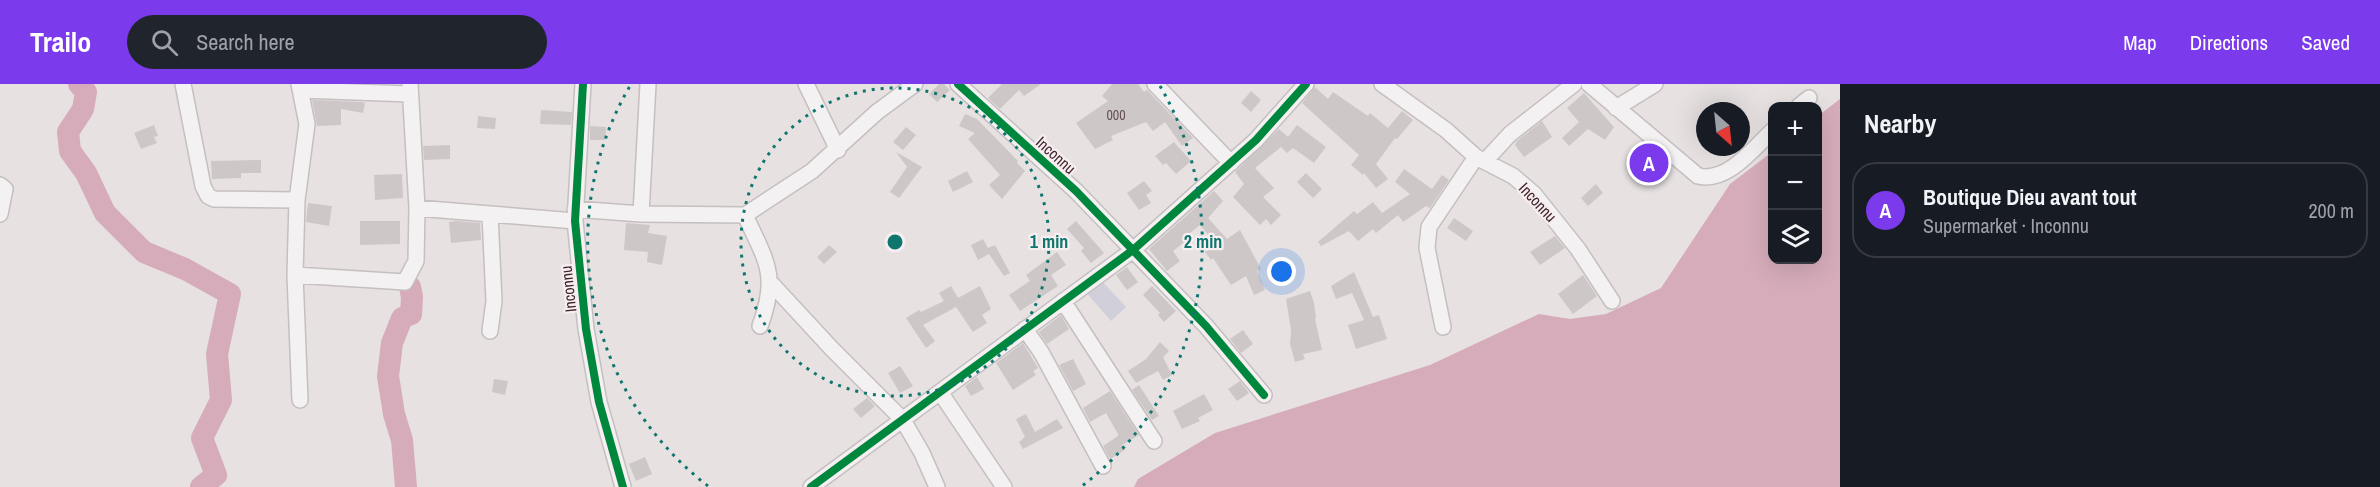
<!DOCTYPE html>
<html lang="en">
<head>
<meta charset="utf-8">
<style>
	:root { --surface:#171b24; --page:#20242c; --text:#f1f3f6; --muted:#9ea1a6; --line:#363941; --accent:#7c3aed }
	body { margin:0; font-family:"Archivo Narrow",sans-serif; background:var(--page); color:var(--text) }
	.controls { position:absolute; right:18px; top:18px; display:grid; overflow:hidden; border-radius:12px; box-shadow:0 6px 24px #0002 }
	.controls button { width:54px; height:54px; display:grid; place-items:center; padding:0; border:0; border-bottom:2px solid var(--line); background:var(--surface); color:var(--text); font:30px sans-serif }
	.compass { position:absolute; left:1696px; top:18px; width:54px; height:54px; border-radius:50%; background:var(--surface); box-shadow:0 6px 24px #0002; rotate:153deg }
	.you { position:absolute; left:1282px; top:188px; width:21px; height:21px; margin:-15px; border:4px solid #fff; border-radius:50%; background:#1a73e8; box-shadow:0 0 0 9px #1a73e833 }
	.badge { display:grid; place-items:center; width:39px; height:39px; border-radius:50%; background:var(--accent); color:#fff; font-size:20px; font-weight:700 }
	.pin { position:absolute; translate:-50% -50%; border:3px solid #fff; box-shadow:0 2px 6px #0006 }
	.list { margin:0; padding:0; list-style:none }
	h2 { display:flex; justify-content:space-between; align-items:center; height:78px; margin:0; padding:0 24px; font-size:26px }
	h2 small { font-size:20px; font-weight:400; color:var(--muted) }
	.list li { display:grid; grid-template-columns:39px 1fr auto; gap:18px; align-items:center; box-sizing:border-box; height:96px; margin:0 12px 12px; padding:0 12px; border:2px solid var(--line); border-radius:24px }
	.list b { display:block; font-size:22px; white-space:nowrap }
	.list p { margin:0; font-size:20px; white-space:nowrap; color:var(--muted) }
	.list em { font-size:20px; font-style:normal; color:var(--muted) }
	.icon { flex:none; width:33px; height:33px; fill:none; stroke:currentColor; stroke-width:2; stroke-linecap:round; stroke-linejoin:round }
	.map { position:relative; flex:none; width:1840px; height:403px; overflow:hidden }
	header { display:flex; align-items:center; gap:36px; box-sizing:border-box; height:84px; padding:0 30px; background:var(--accent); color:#fff }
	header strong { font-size:28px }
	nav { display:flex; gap:33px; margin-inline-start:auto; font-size:21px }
	.search { width:420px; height:54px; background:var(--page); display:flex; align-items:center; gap:15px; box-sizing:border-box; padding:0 21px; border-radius:33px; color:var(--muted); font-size:22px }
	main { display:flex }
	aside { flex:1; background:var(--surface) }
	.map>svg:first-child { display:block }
</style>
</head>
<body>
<header>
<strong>Trailo</strong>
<div class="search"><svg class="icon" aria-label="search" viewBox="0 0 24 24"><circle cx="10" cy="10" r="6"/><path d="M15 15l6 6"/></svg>Search here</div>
<nav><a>Map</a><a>Directions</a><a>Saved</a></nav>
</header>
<main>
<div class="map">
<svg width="1840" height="403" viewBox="0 0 1840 403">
	<rect width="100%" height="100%" fill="#e7e1e2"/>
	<path fill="#d1cfda" d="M1099,194L1126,223L1111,237L1084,206Z"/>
	<path fill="#d6acba" d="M1840,15V403H1134L1138,395L1215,349L1430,281L1539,230L1570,235L1606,230L1661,204L1730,100L1772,68V176H1818V32Z"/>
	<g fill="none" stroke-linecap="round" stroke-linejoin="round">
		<path stroke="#d6acba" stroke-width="22" d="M79,0L86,8L83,25L68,48L70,67L86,89L105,129L144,168L185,185L230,210L217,270L221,316L202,354L216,391L201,403
			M406,403L402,356L394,330L388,292L392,259L402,234L411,230L412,213L410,203"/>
	</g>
	<path fill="#cec7c8" d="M939,0H944L950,6L937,18L929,10Z
		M1002,0H1041L1024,12L1019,6L1000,25L988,14Z
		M1112,0H1138L1144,8L1147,6L1193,54L1182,62L1165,38L1153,47L1146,38L1111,52L1113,56L1095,65L1076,39L1108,17L1102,12Z
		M1315,3L1328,15L1333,8L1368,32L1370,29L1388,44L1402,27L1413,36L1397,55L1395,54L1376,80L1388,95L1376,104L1364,89L1363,91L1351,81L1359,71L1302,19Z
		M1251,7L1261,16L1251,28L1241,19Z
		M1584,9L1614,43L1605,56L1588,45L1569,62L1562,54L1579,38L1567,24Z
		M312,16L362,18L365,19L363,29L341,25V41L317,42Z
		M541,26L572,28L571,41L540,40Z
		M965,30L977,35L1018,77L1017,79L1025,87L1002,115L989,101L1000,91L968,55L975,49L959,42Z
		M478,32L496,34L495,45L477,44Z
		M1542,37L1552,53L1524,73L1515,61L1517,57Z
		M154,41L158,52L154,53L157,59L141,65L134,49Z
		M1297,41L1326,63L1314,79L1293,64L1287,69L1281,63L1255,84L1274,104L1263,113L1281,131L1271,141L1266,135L1260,141L1233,113L1244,100L1235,88L1279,45L1288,53Z
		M590,42L606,43L605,56H590Z
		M906,43L916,51L903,66L893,58Z
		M1174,58L1191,77L1176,90L1166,79L1163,81L1155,72Z
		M450,61V75L424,76L423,62Z
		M1648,66L1660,78L1648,93L1635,81Z
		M896,68L922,83L899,114L890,108L907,83Z
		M261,76V89H241V94L212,95L211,77Z
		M1404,85L1432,105L1442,91L1449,96L1430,124L1426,122L1403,138L1398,131L1376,149L1373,145L1358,157L1349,147L1321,162L1318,158L1354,127L1357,130L1373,118L1382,129L1410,110L1395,98Z
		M967,87L973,98L953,108L948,97Z
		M1306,89L1322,105L1313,114L1297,98Z
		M402,90L403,114L375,116L374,91Z
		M1144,97L1152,107L1146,111L1151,119L1139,126L1127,109Z
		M1596,100L1603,109L1588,122L1581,114Z
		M1214,107L1223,117L1208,134L1227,155L1240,146L1261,185L1257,187L1265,206L1254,211L1246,192L1231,201L1213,174L1211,176L1205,168L1216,160L1200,141L1185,153L1187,156L1173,167L1180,177L1167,187L1149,165Z
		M308,119L332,122L329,142L306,138Z
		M1454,134L1473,147L1466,157L1447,144Z
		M360,137H400V160L360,161Z
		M455,137L480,139L481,156L451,159L449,138Z
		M1076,137L1104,169L1091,179L1081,167L1084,164L1067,145Z
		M626,139L650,141L648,149L667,152L662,181L647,178L648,168L624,166Z
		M1555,152L1565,164L1540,181L1530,168Z
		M983,155L988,164L995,161L1010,189L1004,192L989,170L978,176L971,161Z
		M829,161L837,168L824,180L817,173Z
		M1057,168L1066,181L1051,191L1058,202L1020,227L1009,211L1030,197L1026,191Z
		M1127,183L1138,198L1127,206L1116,191Z
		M1354,188L1373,233L1379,231L1387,255L1356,265L1348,241L1364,236L1352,209L1336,215L1331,202Z
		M1583,191L1597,212L1573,230L1558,210Z
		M951,202L958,214L980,202L991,225L982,231L987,239L973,248L956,223L923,241L935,257L926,264L906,234L919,226L921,228L944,217L939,209Z
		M1152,202L1176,227L1164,238L1158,231L1160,229L1143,211Z
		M1310,207L1314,219L1316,235H1315L1322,266L1303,270L1305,275L1295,278L1290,260L1291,246L1286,215Z
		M1061,231L1069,245L1047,260L1039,248Z
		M1243,246L1253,260L1241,269L1230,255Z
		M1160,258L1169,267L1163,273L1172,291L1163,296L1158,287L1136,299L1128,287L1146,275Z
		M1023,259L1038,284L1033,287L1036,291L1013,306L996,279Z
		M1073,275L1086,300L1073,307L1059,281Z
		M900,282L913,302L900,309L888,289Z
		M977,293L984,305L971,312L965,302Z
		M494,295L508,297L505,311L492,308Z
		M1240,297L1249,309L1237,317L1228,305Z
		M1139,301L1159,332L1152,336L1132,306Z
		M1110,307L1139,351L1122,361L1125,366L1110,375L1103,362L1118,352V350L1106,329L1090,338L1083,324Z
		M1204,310L1213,326L1198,334L1200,337L1182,345L1173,327Z
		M867,314L875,322L861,334L853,325Z
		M1026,330L1035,348L1057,335L1063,344L1023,365L1019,358L1025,353L1016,335Z
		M645,373L652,390L636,397L629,380Z"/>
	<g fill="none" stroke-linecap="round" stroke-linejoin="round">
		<defs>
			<path id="minor" d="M183,0L203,102L208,112L214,115L297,116
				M299,0L307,40L297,116L295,191L300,316
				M583,0L575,137L586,245L599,318L623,403
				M806,0L838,66
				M958,0L1076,107L1206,242L1264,311
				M1155,0L1231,79
				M1382,0L1446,46L1476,73L1513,92L1534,110L1578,165L1612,217
				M1589,0L1698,92C1727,99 1753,65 1772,47
				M300,6L410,10
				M1799,22L1809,14
				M1616,24L1655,0
				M1485,77L1510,50L1574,0
				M0,101L5,105L0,130
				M417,124L490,130L494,217L490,247
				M575,125L641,130L745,131
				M490,130L575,137
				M641,130L648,0
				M295,191L405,198L416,177L417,124L410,0
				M770,198L832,265L903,336L922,369L937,403
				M1063,217L1154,357
				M760,242C779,191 766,177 745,131L812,87L877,28L915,0
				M1443,243L1427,164L1429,143L1476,73
				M1025,245L1041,268L1103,382
				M940,308L1004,403
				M811,403L1133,166L1256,56L1306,0"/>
		</defs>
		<use href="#minor" stroke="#c5bfc0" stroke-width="18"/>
		<use href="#minor" stroke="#f3f1f1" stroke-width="15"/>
		<defs>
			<path id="cycleway" d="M583,0L575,137L586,245L599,318L623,403
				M958,0L1076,107L1206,242L1264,311
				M811,403L1133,166L1256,56L1306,0"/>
		</defs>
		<use href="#cycleway" stroke="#f7eef1" stroke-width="11"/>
		<use href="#cycleway" stroke="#00873e" stroke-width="8"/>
	</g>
	<g fill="none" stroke="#0f766e" stroke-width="3" stroke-dasharray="3 6">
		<circle cx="895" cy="158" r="154"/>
		<path d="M708 402A308 308 0 0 1 630 2M1160 2A308 308 0 0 1 1082 402"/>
	</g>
	<g text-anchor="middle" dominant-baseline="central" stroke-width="4.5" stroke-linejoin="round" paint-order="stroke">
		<g font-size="14" fill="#665055">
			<text x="1116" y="31">000</text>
		</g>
		<g font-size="16" fill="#42262c" stroke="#f7eef1">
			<text transform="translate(1056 71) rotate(42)">Inconnu</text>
			<text transform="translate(1538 118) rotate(47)">Inconnu</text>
			<text transform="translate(568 205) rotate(-96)">Inconnu</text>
		</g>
	</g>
	<circle cx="895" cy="158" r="9" fill="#0f766e" stroke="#f7eef1" stroke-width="3"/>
	<g font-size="18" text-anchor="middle" font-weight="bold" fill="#0f766e" stroke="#f7eef1" stroke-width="4.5" stroke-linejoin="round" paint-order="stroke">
		<text x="1049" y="164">1 min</text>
		<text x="1203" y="164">2 min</text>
	</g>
</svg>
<div class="controls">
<button>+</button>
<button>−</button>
<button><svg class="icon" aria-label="layers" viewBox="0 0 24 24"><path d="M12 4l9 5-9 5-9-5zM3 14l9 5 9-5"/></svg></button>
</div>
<svg class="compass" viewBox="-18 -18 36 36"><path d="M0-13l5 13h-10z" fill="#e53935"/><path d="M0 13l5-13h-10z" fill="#9ea1a6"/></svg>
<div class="you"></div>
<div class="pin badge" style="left:1649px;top:79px">A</div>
</div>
<aside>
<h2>Nearby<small></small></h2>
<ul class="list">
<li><span class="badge">A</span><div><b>Boutique Dieu avant tout</b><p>Supermarket · Inconnu</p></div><em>200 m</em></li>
</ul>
</aside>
</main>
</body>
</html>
